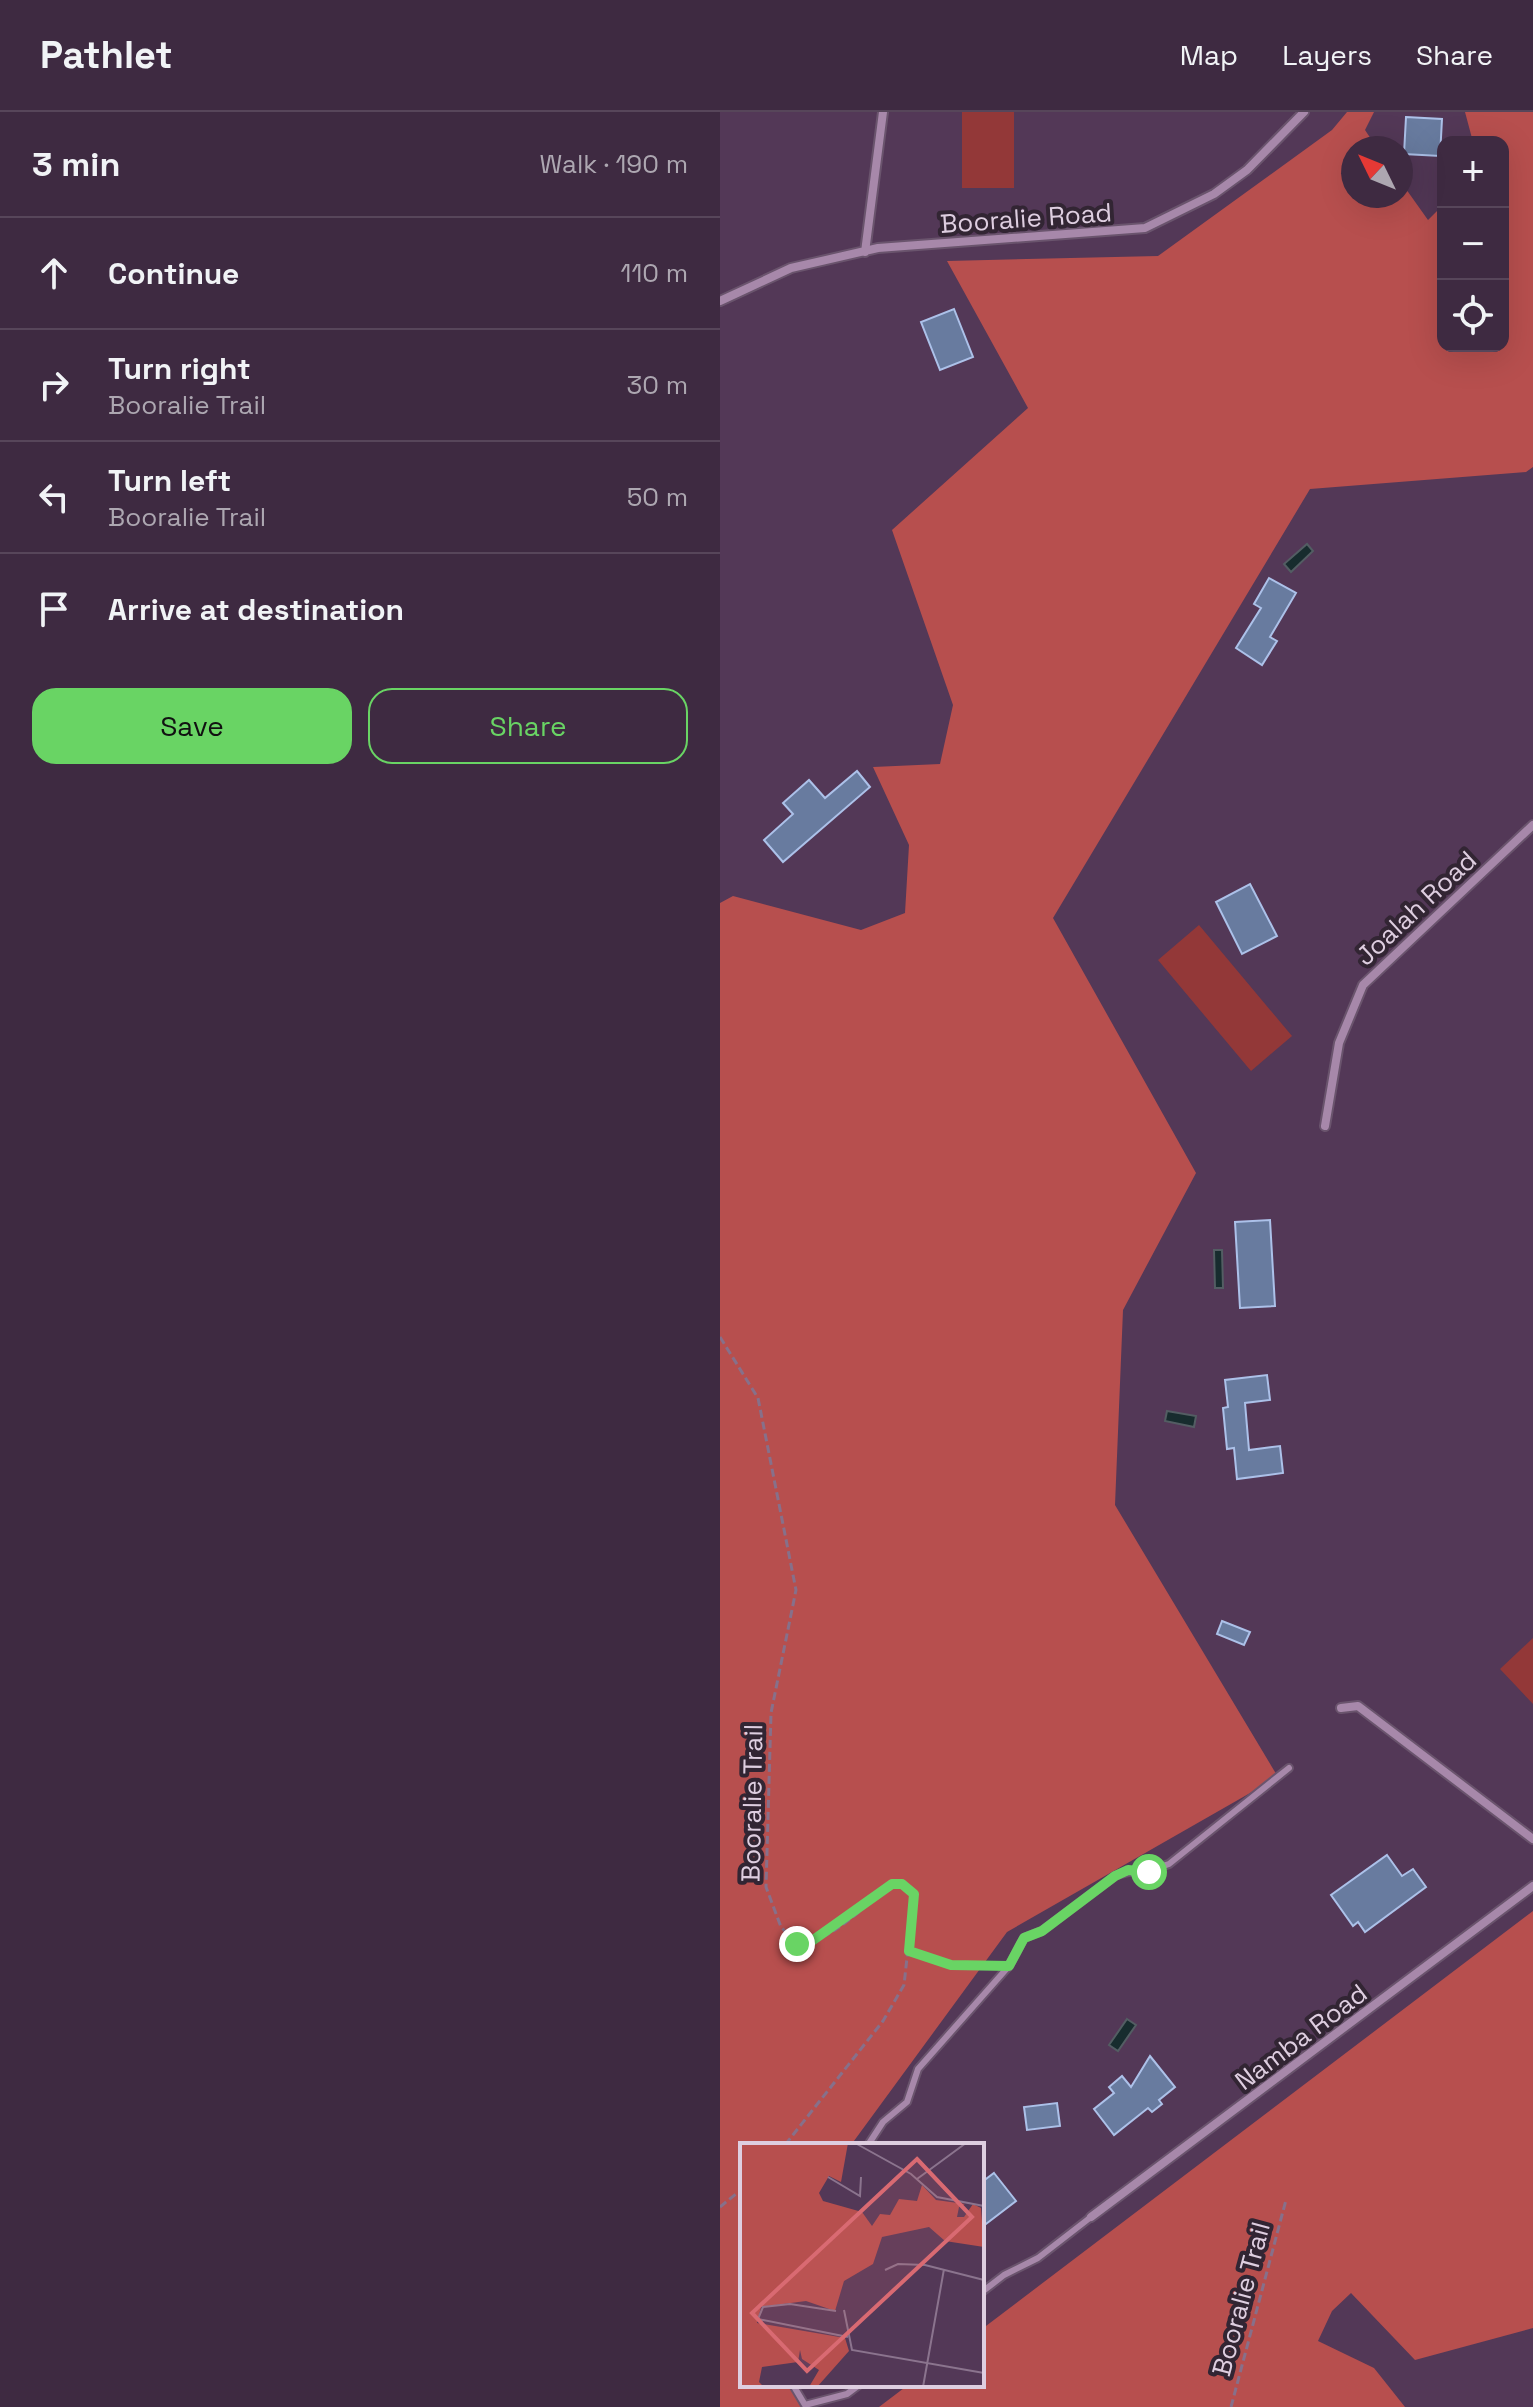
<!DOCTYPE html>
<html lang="en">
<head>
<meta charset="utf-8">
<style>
	:root { --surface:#3e2a41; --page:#49364c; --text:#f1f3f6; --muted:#ada7b1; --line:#57465a; --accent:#69d464 }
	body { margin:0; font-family:"Space Grotesk",sans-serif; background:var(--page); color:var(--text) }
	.controls { position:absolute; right:24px; top:24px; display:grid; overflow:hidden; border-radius:16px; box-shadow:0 8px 32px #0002 }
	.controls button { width:72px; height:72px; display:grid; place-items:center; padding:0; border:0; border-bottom:2px solid var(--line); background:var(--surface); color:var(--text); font:40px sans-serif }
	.compass { position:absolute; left:621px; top:24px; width:72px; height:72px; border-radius:50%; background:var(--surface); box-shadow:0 8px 32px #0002; rotate:313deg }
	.stop { position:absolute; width:24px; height:24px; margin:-18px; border:6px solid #69d464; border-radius:50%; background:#fff }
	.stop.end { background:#69d464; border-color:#fff; box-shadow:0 2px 8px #0008 }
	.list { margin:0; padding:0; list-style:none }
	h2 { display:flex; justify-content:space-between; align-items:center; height:104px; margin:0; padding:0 32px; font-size:34px }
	h2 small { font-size:26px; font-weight:400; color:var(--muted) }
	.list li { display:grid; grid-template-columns:52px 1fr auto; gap:24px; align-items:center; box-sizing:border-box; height:112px; padding:0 32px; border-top:2px solid var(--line) }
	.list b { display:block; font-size:30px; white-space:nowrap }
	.list p { margin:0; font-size:26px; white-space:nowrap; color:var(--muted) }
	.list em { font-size:26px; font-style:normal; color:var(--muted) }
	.actions { display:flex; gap:16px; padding:24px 32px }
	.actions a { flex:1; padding:18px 0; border:2px solid var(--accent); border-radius:24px; text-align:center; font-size:28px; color:var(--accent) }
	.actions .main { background:var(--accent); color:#111 }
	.icon { flex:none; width:44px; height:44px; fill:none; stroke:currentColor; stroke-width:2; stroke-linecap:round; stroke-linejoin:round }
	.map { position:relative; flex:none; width:813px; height:2295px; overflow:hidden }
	header { display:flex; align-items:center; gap:48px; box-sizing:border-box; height:112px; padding:0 40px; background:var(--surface); border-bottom:2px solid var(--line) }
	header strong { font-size:38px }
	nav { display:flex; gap:44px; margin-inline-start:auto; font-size:28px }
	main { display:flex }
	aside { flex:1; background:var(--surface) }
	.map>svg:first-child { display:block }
</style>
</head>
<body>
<header>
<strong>Pathlet</strong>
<nav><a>Map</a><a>Layers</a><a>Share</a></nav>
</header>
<main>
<aside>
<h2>3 min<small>Walk · 190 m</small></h2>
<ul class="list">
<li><svg class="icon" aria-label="ahead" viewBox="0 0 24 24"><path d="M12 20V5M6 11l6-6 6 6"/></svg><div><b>Continue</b></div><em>110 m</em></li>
<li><svg class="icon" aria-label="right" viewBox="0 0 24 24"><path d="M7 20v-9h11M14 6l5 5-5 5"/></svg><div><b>Turn right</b><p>Booralie Trail</p></div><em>30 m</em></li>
<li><svg class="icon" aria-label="left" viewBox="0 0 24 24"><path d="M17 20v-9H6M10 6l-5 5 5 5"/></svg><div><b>Turn left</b><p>Booralie Trail</p></div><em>50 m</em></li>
<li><svg class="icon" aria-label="arrive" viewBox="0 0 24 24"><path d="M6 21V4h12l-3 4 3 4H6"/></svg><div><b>Arrive at destination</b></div></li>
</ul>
<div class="actions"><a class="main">Save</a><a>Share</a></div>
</aside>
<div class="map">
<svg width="813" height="2295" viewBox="0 0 813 2295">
	<rect width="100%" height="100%" fill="#533857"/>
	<path fill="#933838" d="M242,0H294V76H242Z
		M479,813L572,924L531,959L438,848Z
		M813,1526V1592L780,1557Z"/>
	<path fill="#b74f4e" d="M627,0H654L645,18L657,36H633V84H681V70L708,108L723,93V234H783V30H753L745,0H813V355L806,360L590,377L333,806L476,1061L403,1198L395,1393L558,1665L287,1820L131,2033H22V2273H69L82,2295H0V791L13,784L141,818L185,801L189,733L153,655L220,652L233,593L172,418L308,296L227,149L438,144L612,18Z
		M813,1799V2216L695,2248L631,2181L612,2199L598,2229L654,2256L685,2295H159L188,2273H262V2217Z"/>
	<path fill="#172c2e" stroke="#535d63" stroke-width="2" d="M587,432L593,439L571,460L564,452Z
		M494,1138H502L503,1176H495Z
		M447,1299L476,1304L474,1315L445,1309Z
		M407,1907L416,1913L398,1939L389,1933Z"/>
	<path fill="#687b9f" stroke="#acc1e9" stroke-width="2" d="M686,5L722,7L720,44L684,42Z
		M234,197L253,245L220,258L201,210Z
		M549,466L576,481L550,525L557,529L542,553L516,536L541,496L534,492Z
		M137,659L150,675L63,750L44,728L73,702L63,691L89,668L105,686Z
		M530,772L557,824L522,842L496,790Z
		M550,1108L555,1194L520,1196L515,1110Z
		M547,1263L550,1288L525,1291L529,1338L560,1334L563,1361L517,1367L514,1336L507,1337L503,1296L508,1295L505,1268Z
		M502,1509L530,1520L524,1533L497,1522Z
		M667,1743L682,1764L693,1757L706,1775L645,1820L638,1810L633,1814L611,1783Z
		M430,1944L455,1975L439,1988L442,1992L432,2000L428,1996L394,2023L374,1997L394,1981L389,1975L402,1964L411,1975Z
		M337,1991L340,2014L307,2018L304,1995Z
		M274,2061L296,2089L262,2115V2070Z"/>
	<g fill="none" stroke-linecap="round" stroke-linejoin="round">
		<defs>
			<path id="lane" d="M148,2033L163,2010L187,1990L198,1957L289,1854L304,1826L322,1819L395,1764C413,1756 430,1759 449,1752L569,1656
				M262,2180L284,2163L318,2146L371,2105
				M73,2273L85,2293L127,2282L139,2273"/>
			<path id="street" d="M145,140L163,0
				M0,189L71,156L158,136L425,116L494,82L527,58L584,0
				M605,1014L619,931L643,873L813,713
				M621,1596L638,1594L813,1727
				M371,2105L813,1774"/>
		</defs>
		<use href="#lane" stroke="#6a546d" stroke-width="10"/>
		<use href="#street" stroke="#6a546d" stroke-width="12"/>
		<path stroke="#87708a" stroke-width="3" stroke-dasharray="8 4" stroke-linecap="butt" d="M0,1225L38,1286L76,1478L51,1601L46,1775L61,1815L77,1832C111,1831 146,1792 172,1772H182L194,1782L184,1873L163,1909L65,2033
			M189,1839L231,1853H275
			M0,2095L22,2077
			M511,2295L566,2088"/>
		<use href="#lane" stroke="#a788aa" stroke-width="6"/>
		<use href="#street" stroke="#a788aa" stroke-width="8"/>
	</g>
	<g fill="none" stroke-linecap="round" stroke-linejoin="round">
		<path stroke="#69d464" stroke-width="10" d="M77,1832L89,1831L172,1772H182L194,1782L189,1839L231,1853L289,1854L304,1826L322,1819L395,1764L408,1758L429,1760"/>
	</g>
	<g text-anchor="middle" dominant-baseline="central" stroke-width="8" stroke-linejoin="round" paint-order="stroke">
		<g font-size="26" fill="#decee0" stroke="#322533">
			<text transform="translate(306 106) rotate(-4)">Booralie Road</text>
			<text transform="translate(696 796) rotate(-43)">Joalah Road</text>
			<text transform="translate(32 1691) rotate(-89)">Booralie Trail</text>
			<text transform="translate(581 1925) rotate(-37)">Namba Road</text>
			<text transform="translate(521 2187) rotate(-75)">Booralie Trail</text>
		</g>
	</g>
	<g transform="translate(20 2031)">
		<rect width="244" height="244" fill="#533857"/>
		<path d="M0,0H108L101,39L89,33L79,50L83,58L122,69L132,83L140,71L150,72L159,56L177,58L182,42L196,57L225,61L219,64L217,74H224L233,61L241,65L244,104L205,98L189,84L142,94L133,121L104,138L95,168L66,158L21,164L17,180L105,195L109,208L77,244H69L79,227L62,216L60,207L58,219L22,224L19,239L24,244H0Z" fill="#b74f4e"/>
		<path fill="none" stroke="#8b748e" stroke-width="2" d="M115,0L171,31L197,54L244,63M88,34L120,53L121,34M177,36L226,0M145,127L158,121L185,122L244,137M104,167L112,207L244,230M96,168L50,161L23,164L18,176L108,194M183,244L204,126"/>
		<path fill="#d96a72" fill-opacity="0.15" stroke="#d96a72" stroke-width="4" d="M177,16L232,74L67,228L12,170Z"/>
		<rect width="244" height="244" fill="none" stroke="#decee0" stroke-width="4"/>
	</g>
</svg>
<div class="controls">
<button>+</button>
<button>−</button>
<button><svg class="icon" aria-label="locate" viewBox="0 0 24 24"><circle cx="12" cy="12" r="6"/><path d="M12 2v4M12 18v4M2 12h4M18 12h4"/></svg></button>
</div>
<svg class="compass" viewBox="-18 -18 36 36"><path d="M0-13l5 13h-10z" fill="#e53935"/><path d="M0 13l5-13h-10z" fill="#ada7b1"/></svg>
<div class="stop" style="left:429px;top:1760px"></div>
<div class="stop end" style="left:77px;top:1832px"></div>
</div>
</main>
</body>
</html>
